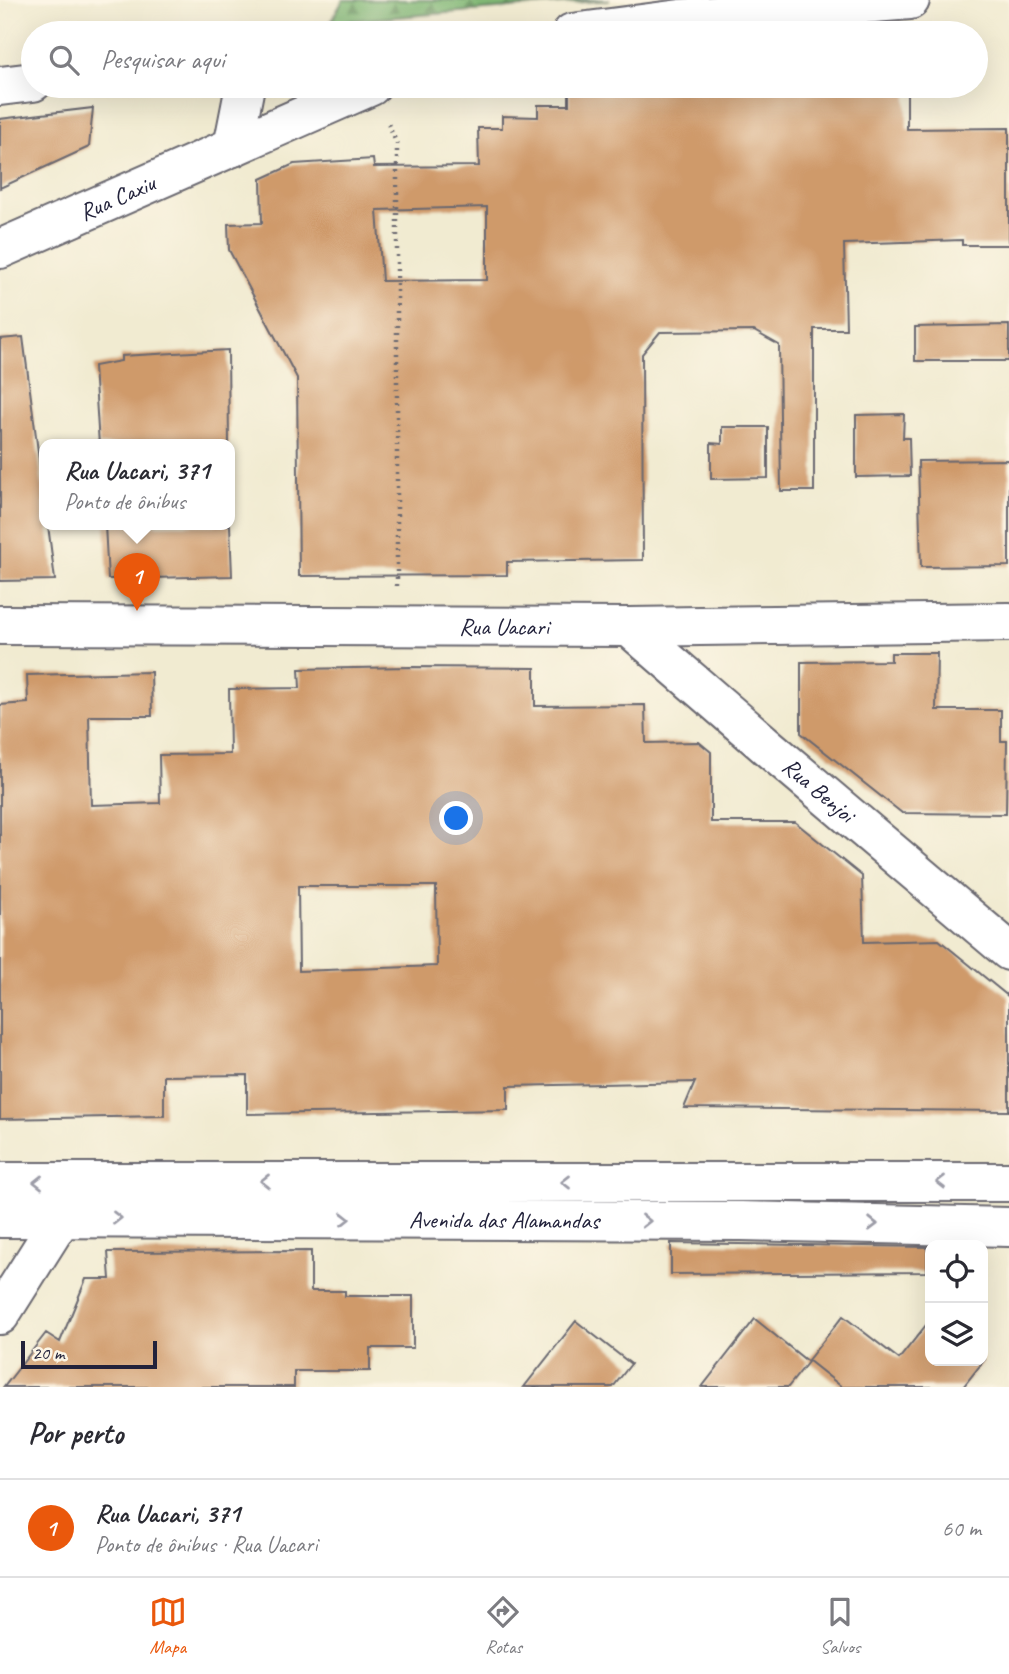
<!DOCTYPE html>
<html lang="pt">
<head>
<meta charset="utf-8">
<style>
	:root { --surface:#fff; --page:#f2f2f3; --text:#2b2b33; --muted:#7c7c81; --line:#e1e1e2; --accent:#ea580c }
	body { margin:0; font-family:Caveat,sans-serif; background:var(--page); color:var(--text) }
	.controls { position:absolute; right:21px; bottom:21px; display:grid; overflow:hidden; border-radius:14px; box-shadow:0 7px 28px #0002 }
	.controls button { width:63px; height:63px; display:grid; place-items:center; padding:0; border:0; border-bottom:2px solid var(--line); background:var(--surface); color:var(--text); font:35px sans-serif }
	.scale { position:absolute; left:21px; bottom:18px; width:136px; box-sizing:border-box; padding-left:7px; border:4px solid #22223b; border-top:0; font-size:19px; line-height:24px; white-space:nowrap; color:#22223b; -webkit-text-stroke:5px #fcf5e5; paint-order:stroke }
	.you { position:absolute; left:457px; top:819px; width:24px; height:24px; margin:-18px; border:5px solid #fff; border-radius:50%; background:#1a73e8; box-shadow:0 0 0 10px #1a73e833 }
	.badge { display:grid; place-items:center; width:46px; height:46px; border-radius:50%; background:var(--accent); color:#fff; font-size:23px; font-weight:700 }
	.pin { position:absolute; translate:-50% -58px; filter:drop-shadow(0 2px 4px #0008) }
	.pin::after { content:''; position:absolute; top:37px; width:24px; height:21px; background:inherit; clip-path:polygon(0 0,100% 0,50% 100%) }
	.popup { position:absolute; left:39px; top:439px; width:196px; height:91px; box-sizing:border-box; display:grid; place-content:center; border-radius:14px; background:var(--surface); filter:drop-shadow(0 2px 5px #0005); font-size:23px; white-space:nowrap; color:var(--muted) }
	.popup b { font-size:26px; color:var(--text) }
	.popup::after { content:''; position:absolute; left:50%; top:100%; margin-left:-14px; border:14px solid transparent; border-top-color:var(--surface) }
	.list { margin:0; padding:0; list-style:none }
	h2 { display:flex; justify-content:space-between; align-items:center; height:91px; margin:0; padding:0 28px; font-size:30px }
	h2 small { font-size:23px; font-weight:400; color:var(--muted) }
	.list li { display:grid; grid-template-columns:46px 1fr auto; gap:21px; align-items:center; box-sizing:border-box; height:98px; padding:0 28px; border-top:2px solid var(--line) }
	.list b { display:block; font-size:26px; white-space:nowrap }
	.list p { margin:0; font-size:23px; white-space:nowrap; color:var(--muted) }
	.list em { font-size:23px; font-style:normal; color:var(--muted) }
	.icon { flex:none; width:38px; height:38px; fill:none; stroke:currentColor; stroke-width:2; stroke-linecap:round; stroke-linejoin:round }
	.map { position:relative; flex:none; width:1009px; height:1387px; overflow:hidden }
	.search { position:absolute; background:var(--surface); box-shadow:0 7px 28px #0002; left:21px; right:21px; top:21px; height:77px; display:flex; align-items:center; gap:18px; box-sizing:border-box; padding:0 24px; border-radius:38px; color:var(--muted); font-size:26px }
	.sheet { height:189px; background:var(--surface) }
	nav { display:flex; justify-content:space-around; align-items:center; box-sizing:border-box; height:98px; border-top:2px solid var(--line); background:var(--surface); font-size:19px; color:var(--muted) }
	nav a { display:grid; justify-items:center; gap:4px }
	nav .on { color:var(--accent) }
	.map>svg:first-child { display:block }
</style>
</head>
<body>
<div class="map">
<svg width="1009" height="1387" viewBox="0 0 1009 1387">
	<defs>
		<pattern id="forest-firs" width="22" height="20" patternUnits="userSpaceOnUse" patternTransform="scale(1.75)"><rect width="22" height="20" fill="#80b774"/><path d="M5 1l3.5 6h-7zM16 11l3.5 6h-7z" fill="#689460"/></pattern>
	</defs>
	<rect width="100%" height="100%" fill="#fcf5e5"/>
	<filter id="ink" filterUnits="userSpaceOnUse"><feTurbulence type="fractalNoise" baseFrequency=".0143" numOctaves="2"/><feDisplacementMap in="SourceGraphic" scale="14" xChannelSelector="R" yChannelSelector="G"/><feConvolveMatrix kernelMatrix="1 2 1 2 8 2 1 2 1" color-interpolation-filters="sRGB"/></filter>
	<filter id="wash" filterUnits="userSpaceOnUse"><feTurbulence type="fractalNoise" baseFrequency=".00686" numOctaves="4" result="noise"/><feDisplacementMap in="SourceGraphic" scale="28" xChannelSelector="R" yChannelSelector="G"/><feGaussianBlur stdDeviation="1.57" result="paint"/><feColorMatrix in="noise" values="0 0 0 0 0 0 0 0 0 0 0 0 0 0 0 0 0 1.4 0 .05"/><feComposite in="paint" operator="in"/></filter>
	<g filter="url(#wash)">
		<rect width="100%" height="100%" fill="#f1ebd1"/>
		<path fill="url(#forest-firs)" stroke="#516c58" stroke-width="2" d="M343,0H610L331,22Z"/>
		<g id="blocks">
			<path fill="#cf9a6a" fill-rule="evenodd" d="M844,27V33H773Z
				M569,86H907V129L1009,128V245H962V240L844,244L846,329H814V491H781L779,345L754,331L660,332L642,354L643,560L507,562V575L299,576L297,378L229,250L228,224L262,223L261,179L294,164L373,159L374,167L479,166L478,128H502V116L538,117V105H569ZM487,207V280L382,281L377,210Z
				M93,108L89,147L0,188V119Z
				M1009,325V361H915V327Z
				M23,337L44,497V525H48L55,580L0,581V339Z
				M228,350L229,445H99L94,366L121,361V356Z
				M904,414L903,438H909L910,476L856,477V415Z
				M722,427H768V478L711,479V443L722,444Z
				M1009,460V566L921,567L918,461Z
				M105,525H230L232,576L108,579Z
				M891,653H937L936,710H1001V741H1007L1006,814L902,813L801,733V662L891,661Z
				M411,667L535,668V706L645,705L646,743L699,742L711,752V822H795L862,876L864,942L939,940L1009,997V1111L684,1108L695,1082L508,1086V1110L247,1114V1075L164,1076V1116L0,1119V705L28,703L27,675L151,672L152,716H89L91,805L160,803L159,755L230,754L229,689L300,688L299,669ZM298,886H436L437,966L299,971Z
				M671,1243L927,1247V1272L671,1274Z
				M311,1251V1291H345V1296H413V1348H370V1371H294V1387H4L46,1333L60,1342L86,1279H110L108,1252Z
				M843,1316L899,1359L930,1320V1361H983V1357L985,1359L963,1387H842L808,1360Z
				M755,1319L808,1362L788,1387H702Z
				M576,1321L631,1364L613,1387H524Z"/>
		</g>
	</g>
	<g filter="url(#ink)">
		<use href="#blocks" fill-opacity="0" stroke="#6a6870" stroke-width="2"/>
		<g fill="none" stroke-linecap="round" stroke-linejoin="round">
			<defs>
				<g id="minor">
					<path d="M572,33L680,19L910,0"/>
					<path d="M0,86L33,82"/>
					<path d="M233,147L245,86"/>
					<path id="s1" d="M0,249L371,86"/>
					<path id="s2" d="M0,625L629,627L1009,622"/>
					<path id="s3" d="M629,627L770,749L1009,951"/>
					<path d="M0,1315L77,1193"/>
				</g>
				<g id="tertiary">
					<path d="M0,1182H1009"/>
					<path id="s4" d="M0,1218L741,1221L1009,1227"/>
				</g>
			</defs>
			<use href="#minor" stroke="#6a6870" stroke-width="42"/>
			<use href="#tertiary" stroke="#6a6870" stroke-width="42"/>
			<path stroke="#6a6870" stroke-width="4.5" stroke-dasharray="2 5" stroke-linecap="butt" d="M388,124L397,144V586"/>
			<use href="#minor" stroke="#fff" stroke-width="38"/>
			<use href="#tertiary" stroke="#fff" stroke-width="38"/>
		</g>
		<defs><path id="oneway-chevron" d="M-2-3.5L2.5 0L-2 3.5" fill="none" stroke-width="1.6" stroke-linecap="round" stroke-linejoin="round" transform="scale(1.75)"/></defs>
		<g stroke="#9c9ca7">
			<use href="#oneway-chevron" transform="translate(265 1181) rotate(-180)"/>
			<use href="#oneway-chevron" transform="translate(38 1182) rotate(180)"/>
			<use href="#oneway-chevron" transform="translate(566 1182) rotate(-180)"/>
			<use href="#oneway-chevron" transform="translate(941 1182) rotate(-180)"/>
			<use href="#oneway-chevron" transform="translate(117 1218)"/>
			<use href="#oneway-chevron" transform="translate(345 1219)"/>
			<use href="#oneway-chevron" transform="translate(646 1221)"/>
			<use href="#oneway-chevron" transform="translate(873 1224) rotate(1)"/>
		</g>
	</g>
	<g text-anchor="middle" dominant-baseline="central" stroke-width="7" stroke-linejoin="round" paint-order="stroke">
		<g font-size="24" fill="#22223b" stroke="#fcf5e5">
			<text stroke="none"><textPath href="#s1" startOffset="128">Rua Caxiu</textPath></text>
			<text stroke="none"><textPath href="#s2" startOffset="504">Rua Uacari</textPath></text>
			<text stroke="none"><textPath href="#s3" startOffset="250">Rua Benjoi</textPath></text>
			<text stroke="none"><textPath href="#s4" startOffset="504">Avenida das Alamandas</textPath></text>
		</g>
	</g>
</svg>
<div class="controls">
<button><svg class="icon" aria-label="locate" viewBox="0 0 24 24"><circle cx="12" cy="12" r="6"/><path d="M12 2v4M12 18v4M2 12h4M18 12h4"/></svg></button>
<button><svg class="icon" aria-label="layers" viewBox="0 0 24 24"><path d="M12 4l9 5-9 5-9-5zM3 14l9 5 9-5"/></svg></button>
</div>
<div class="scale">20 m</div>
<div class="you"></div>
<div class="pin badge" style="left:137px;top:611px">1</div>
<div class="popup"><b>Rua Uacari, 371</b>Ponto de ônibus</div>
<div class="search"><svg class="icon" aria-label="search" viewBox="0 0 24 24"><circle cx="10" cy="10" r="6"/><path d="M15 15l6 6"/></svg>Pesquisar aqui</div>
</div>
<section class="sheet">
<h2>Por perto<small></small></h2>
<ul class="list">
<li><span class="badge">1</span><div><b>Rua Uacari, 371</b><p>Ponto de ônibus · Rua Uacari</p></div><em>60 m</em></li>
</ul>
</section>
<nav>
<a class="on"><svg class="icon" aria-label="map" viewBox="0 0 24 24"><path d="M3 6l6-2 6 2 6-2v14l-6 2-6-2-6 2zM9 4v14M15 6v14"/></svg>Mapa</a>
<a><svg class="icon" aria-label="directions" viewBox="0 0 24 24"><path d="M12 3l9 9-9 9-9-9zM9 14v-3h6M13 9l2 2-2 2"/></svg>Rotas</a>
<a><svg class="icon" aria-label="saved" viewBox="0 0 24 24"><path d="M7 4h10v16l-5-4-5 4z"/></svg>Salvos</a>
</nav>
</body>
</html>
